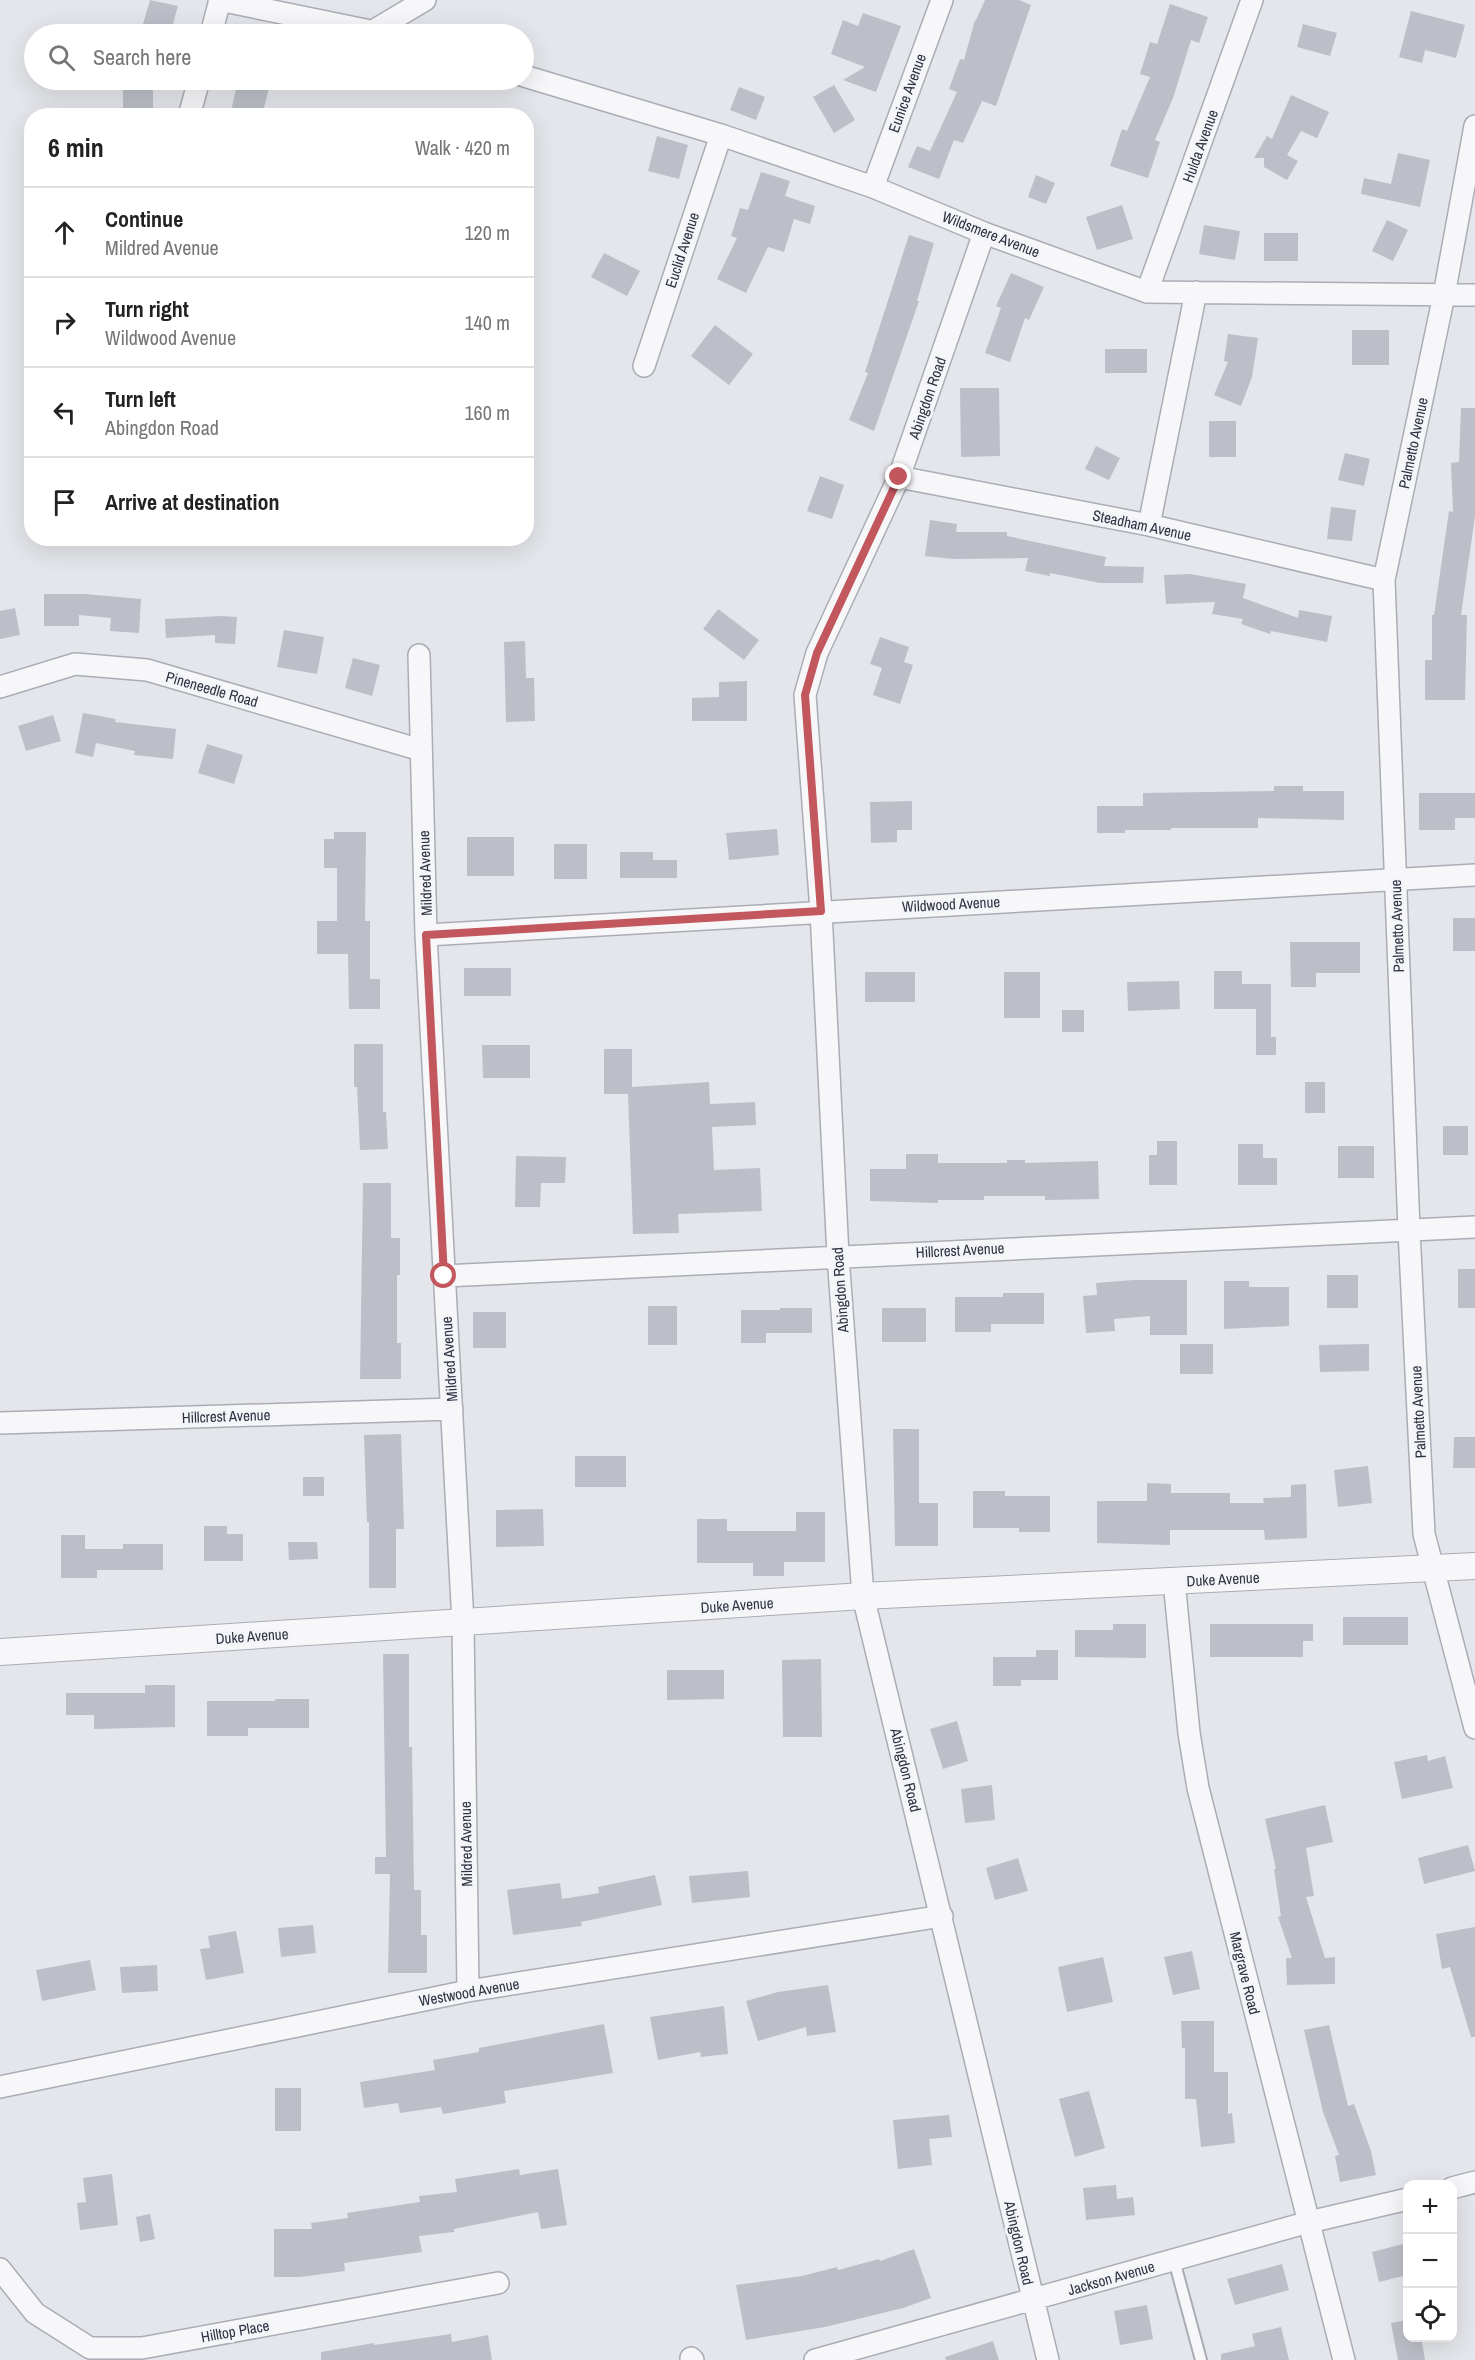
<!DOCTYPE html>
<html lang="en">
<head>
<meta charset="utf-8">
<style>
	:root { --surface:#fff; --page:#f6f6f6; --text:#222; --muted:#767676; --line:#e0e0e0 }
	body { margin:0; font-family:"Archivo Narrow",sans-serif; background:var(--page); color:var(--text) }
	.controls { position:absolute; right:18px; bottom:18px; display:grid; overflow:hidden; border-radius:12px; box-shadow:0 6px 24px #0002 }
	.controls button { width:54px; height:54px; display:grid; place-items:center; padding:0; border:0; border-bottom:2px solid var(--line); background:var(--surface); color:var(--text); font:30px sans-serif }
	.stop { position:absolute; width:18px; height:18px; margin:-14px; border:4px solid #c2575e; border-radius:50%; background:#fff }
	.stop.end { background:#c2575e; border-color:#fff; box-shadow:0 2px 6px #0008 }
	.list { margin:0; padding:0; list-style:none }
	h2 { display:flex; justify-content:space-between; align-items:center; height:78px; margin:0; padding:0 24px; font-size:26px }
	h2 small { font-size:20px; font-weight:400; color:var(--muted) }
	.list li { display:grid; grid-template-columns:39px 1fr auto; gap:18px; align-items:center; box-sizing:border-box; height:90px; padding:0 24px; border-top:2px solid var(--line) }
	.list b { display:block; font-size:22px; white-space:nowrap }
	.list p { margin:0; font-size:20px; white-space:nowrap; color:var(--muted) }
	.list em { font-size:20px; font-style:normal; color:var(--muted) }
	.icon { flex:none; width:33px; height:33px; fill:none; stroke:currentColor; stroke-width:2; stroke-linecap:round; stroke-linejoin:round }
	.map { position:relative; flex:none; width:1475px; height:2360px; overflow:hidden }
	.search { position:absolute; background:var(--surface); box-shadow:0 6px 24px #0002; left:24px; top:24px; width:510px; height:66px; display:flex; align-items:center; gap:15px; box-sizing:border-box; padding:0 21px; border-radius:33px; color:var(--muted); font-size:22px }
	.panel { position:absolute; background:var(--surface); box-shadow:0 6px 24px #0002; left:24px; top:108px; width:510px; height:438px; border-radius:24px }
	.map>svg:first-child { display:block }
</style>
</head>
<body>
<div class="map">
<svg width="1475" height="2360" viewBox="0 0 1475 2360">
	<rect width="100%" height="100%" fill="#e4e6eb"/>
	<path fill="#bcbfc7" d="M150,0L178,6L170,34H140Z
		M985,0H1019L1031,5L996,106L982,101L963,143L954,140L939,179L908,167L917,146L930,151L957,92L949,89L960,59L964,60L975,20H976Z
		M1170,4L1208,17L1199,43L1191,40L1173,98L1155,140L1160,142L1148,178L1110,166L1122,129L1127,131L1150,77L1140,74L1150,42L1157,44Z
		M1411,11L1465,25L1456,58L1425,50L1422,63L1399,57Z
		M863,13L901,26L876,92L843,80L865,67L831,54L843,20L858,26Z
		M1303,24L1337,33L1330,56L1297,47Z
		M238,80H271L262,116H230Z
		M123,85H153V116H123Z
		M834,85L855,120L834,133L813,97Z
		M739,87L765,97L756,120L730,110Z
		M1291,95L1329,112L1317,138L1301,131L1287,155L1298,161L1287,180L1264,167V158H1254L1267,136L1272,139Z
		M657,136L688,145L679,179L648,171Z
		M1398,153L1430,160L1420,207L1361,194L1364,178L1391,184Z
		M761,172L790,181L785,196L815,206L810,224L794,219L784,252L768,247L746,293L717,279L737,238L731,236L740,208L748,210Z
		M1036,175L1055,183L1046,204L1028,197Z
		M1122,205L1133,239L1097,250L1086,217Z
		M1387,220L1408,230L1393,261L1372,251Z
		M1204,225L1240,231L1235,260L1199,254Z
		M1264,233H1298V261H1264Z
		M909,235L934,243L917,301H919L874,431L849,420L868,373L865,372Z
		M604,253L640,271L627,296L591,277Z
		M1011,273L1044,287L1029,320L1025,318L1010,362L985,353L1001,308L996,306Z
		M715,325L753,354L729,385L691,356Z
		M1352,330H1389V365H1352Z
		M1228,334L1258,338L1252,377L1241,406L1214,395L1228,362L1224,361Z
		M1105,349H1147V373H1105Z
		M960,388H999L1000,456L961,457Z
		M1461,408H1475V516L1461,615H1467L1465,700H1425V660H1432V615H1434L1449,511L1453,512L1451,463L1459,462Z
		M1209,421H1236V457H1209Z
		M1096,446L1120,458L1109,480L1085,469Z
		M1345,453L1370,459L1364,486L1338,480Z
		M820,476L844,485L832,519L807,511Z
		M1331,507L1356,510L1352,541L1327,539Z
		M930,520L957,524L956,532H1007V536L1106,557L1104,566L1144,567L1143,583H1100L1050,573V576L1025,571L1028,558L953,559L925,556Z
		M1190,574L1246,584L1243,598L1298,618L1299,610L1332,616L1327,642L1271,631L1270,634L1241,624L1243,619L1212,614L1215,602L1166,604L1164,575Z
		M44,594H84L141,599L139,633L110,631L111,618L79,615V626H44Z
		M15,608L20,635L0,639V611Z
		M718,609L759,640L744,660L703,629Z
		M221,616L237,617L235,644L215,643V635L166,638L165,619Z
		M284,630L324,637L317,674L277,667Z
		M880,637L909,647L904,662L913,665L900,704L873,695L882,668L870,664Z
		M525,641L526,678H534L535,721L506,722L504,642Z
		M353,658L380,665L372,696L345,688Z
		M747,681V721H692V698L719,697V682Z
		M83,713L116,719L115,722L176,729L173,759L134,755L135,751L96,743L93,757L75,753Z
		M53,715L61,741L26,751L18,726Z
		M207,744L243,755L234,784L198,773Z
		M1274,786H1303V791H1344V820L1258,818V828H1171V830H1125V833H1097V806H1143V793L1274,791Z
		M1419,793H1475V818H1455V830H1419Z
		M912,801V830H897V842L871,843L870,802Z
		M777,829L779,855L729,860L726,833Z
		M334,832H366L365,921H370V979H380V1009H349L348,954H317V921H337V868H324V839H334Z
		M467,837H514V876H467Z
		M554,844H587V879H554Z
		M620,852H653V860H677V878H620Z
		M1453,918H1475V951H1453Z
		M1290,942H1360V973H1316V987H1291Z
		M464,968H511V996H464Z
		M1214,971H1242V984H1271V1037H1276V1055H1256V1009H1214Z
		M865,972H915V1002H865Z
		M1004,972H1040V1018H1004Z
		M1179,981L1180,1009L1128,1011L1127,982Z
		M1062,1010H1084V1032H1062Z
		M354,1044H383V1112H386L388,1149L360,1150L357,1087H354Z
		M482,1045H530V1078H483Z
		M604,1049H632V1087L709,1082L710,1104L755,1102L756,1125L712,1127L714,1170L760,1168L762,1211L678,1214L679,1233L633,1234L628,1094H604Z
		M1305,1082H1325V1113H1305Z
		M1443,1126H1468V1155H1443Z
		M1157,1141H1177V1185H1149V1155H1157Z
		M1238,1144H1263V1158H1277V1185H1238Z
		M1338,1146H1374V1178H1338Z
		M906,1154H938V1163H1007V1160H1025V1163L1098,1161L1099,1199L1045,1200V1196H984V1200H938V1203L870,1201V1169H906Z
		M516,1156L566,1157L565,1183H541L540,1207H515Z
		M363,1183H391V1238H400V1275H397V1343H401V1379H360Z
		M1458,1269H1475V1308H1458Z
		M1327,1275H1358V1308H1327Z
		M1134,1280H1187V1335H1150V1316L1114,1319L1115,1331L1086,1333L1083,1296L1097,1295L1096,1283Z
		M1224,1281H1249V1287H1289V1326L1224,1329Z
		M1003,1293H1044V1324H991V1332H955V1297H1003Z
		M648,1306H677V1345H648Z
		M780,1308H812V1333H766V1343H741V1310H780Z
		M882,1308H926V1342H882Z
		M473,1312H506V1348H473Z
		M1180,1344H1213V1374H1180Z
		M1369,1344V1371L1320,1372L1319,1345Z
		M893,1429H919V1503H938V1546H895Z
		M401,1434L404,1529H396V1588H369V1522H367L364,1435Z
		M1454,1437H1475V1468H1453Z
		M575,1456H626V1487H575Z
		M1368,1466L1372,1503L1338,1507L1334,1470Z
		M303,1477H324V1496H303Z
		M1147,1483L1171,1484V1493H1230V1503H1264L1263,1498L1291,1497V1485L1306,1484L1307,1538L1265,1540L1264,1530H1170V1545L1097,1543V1501H1147Z
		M973,1491H1005V1496H1050V1532H1019V1528H973Z
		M543,1509L544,1546L496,1547V1510Z
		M796,1512H825V1562H784V1576H753V1563H697V1519H727V1531H796Z
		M204,1526H227V1534H243V1561H204Z
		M61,1535H85V1549H123V1544H163V1570H97V1578H61Z
		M288,1542H317L318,1559L289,1560Z
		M1343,1617H1408V1645H1343Z
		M1113,1624H1146V1658L1075,1657V1630H1113Z
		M1210,1624H1313V1641H1303V1657H1210Z
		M1036,1650H1058V1680H1021V1686H993V1657H1036Z
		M383,1654H409V1747H412L414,1890H421V1935H427V1973H388L390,1874H375V1857H386Z
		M821,1659L822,1737H783L782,1660Z
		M667,1670H724V1699L667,1700Z
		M145,1685H175V1727L94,1729V1715H66V1693H145Z
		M275,1699H309V1728H248V1736H207V1701H275Z
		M957,1721L968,1761L943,1769L930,1729Z
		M1427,1755L1428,1761L1445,1756L1453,1788L1402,1799L1394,1762Z
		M992,1785L995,1820L965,1823L961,1789Z
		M1325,1805L1333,1842L1306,1848L1314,1896L1306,1897L1325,1958L1335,1957V1984L1287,1985L1286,1958H1292L1278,1917L1281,1916L1274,1869H1276L1265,1819Z
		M1468,1845L1475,1871L1424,1884L1418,1858Z
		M1018,1858L1028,1891L995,1900L986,1868Z
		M748,1871L750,1897L692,1903L689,1876Z
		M655,1875L662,1905L581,1922L582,1926L513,1935L507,1890L560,1883L562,1899L599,1893L598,1887Z
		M313,1925L316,1953L281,1957L278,1928Z
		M1475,1927V2037H1471L1450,1967L1442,1969L1436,1934Z
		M236,1931L244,1973L206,1980L200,1949L210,1948L208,1936Z
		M1192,1951L1200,1989L1173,1995L1164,1957Z
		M1103,1957L1113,2002L1067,2012L1058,1967Z
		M90,1960L96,1990L42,2001L36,1970Z
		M157,1965L158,1991L122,1993L120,1967Z
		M828,1985L836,2032L807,2036L806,2027L758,2041L746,2001L778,1992Z
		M724,2006L728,2054L701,2057L700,2052L658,2060L650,2017Z
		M1181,2021H1214V2072H1228V2114L1232,2113L1235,2143L1201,2147L1196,2099H1185V2048H1182Z
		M604,2024L613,2073L504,2091L506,2103L443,2114L441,2107L400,2113L398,2103L364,2108L360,2082L435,2070L433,2060L479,2052V2048Z
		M1329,2025L1348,2106L1354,2104L1371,2151L1376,2175L1340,2182L1335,2156L1339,2155L1323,2112L1304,2030Z
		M275,2088H301V2131H275Z
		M1089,2091L1105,2148L1075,2157L1059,2099Z
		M949,2115L952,2137L929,2139L932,2165L898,2169L893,2120Z
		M519,2169L520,2175L558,2169L567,2225L541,2229L538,2212L454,2229V2232L419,2236L422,2252L344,2263L345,2271L300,2277H274V2229H312L311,2223L348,2218L347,2213L420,2202L419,2196L457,2192L455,2179Z
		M112,2174L118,2225L80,2230L77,2203L86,2202L83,2178Z
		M1116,2185L1117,2199L1133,2197L1135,2215L1086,2220L1083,2188Z
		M150,2214L155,2239L140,2242L136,2217Z
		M1407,2243V2275L1379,2282L1372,2252Z
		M914,2249L931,2298L903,2308L825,2327L746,2340L736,2285L802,2276L837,2267L838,2270L879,2259L880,2261Z
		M1282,2264L1289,2290L1235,2305L1227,2279Z
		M1147,2305L1153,2339L1120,2345L1114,2311Z
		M1407,2320V2337H1421L1425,2360H1398L1391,2323Z
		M1281,2327L1289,2360H1221V2354L1255,2346L1252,2334Z
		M451,2334L452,2342L488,2335L492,2360H321V2352L374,2343V2345Z
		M993,2341L999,2360H946L945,2357Z"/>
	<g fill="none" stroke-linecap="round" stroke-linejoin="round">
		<defs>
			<path id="service" d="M1174,2260L1201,2360"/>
			<path id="minor" d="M219,0L385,34
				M373,31L425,0
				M211,34L220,0
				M524,76L721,135L873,187L984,233L1147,292L1475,295
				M189,116L199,80
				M1475,126L1444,295L1384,580L1409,1230L1424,1534L1475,1728
				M873,187L942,0
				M984,233L899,477L817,653L805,695L821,911L838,1256L863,1596L1048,2360
				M1147,292L1252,0
				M644,366L721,135
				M899,477L1149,525L1384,580
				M1149,525L1196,292
				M419,655L426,935L463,1623L468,1991
				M0,687L75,664L147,670L421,750
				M426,935L1475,875
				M444,1276L1475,1227
				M0,1423L452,1409
				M1174,1581L1189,1733L1198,1788L1344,2360
				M0,2087L468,1991L942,1916
				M1452,2188L1475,2182
				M0,2269L35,2313L90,2348H142L498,2283
				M691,2358L693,2360
				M815,2360L1309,2222L1408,2199"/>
			<path id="tertiary" d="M0,1652L863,1596L1475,1566"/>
		</defs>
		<use href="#service" stroke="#a9adb5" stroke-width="14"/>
		<use href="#minor" stroke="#a9adb5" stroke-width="24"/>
		<use href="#tertiary" stroke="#a9adb5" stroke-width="28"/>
		<use href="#service" stroke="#f7f7f9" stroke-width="10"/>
		<use href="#minor" stroke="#f7f7f9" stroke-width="21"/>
		<use href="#tertiary" stroke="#f7f7f9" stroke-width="26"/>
	</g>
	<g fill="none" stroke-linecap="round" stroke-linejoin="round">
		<path stroke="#c2575e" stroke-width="8" d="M444,1276L426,935L821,911L805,695L817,653L899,477"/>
	</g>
	<g text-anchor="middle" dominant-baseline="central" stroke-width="6" stroke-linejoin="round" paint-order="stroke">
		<g font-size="15" fill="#2d3341" stroke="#f4f5f8">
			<text transform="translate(907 93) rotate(-70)">Eunice Avenue</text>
			<text transform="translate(1200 146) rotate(-70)">Hulda Avenue</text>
			<text transform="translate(991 234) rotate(21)">Wildsmere Avenue</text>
			<text transform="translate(682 250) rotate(-72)">Euclid Avenue</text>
			<text transform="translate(927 398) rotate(-71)">Abingdon Road</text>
			<text transform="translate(1413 443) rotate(-78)">Palmetto Avenue</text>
			<text transform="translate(1142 525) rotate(12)">Steadham Avenue</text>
			<text transform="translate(212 689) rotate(16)">Pineneedle Road</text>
			<text transform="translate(425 873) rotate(-92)">Mildred Avenue</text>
			<text transform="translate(951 904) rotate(-3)">Wildwood Avenue</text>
			<text transform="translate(1397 926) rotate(-92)">Palmetto Avenue</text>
			<text transform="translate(960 1250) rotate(-3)">Hillcrest Avenue</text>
			<text transform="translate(840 1290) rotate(-94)">Abingdon Road</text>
			<text transform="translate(449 1359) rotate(-94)">Mildred Avenue</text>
			<text transform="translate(1418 1412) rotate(-93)">Palmetto Avenue</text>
			<text transform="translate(226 1416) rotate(-2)">Hillcrest Avenue</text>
			<text transform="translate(1223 1579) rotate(-3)">Duke Avenue</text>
			<text transform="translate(737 1605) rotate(-4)">Duke Avenue</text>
			<text transform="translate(252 1636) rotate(-4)">Duke Avenue</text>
			<text transform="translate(906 1770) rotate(76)">Abingdon Road</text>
			<text transform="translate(466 1844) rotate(-91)">Mildred Avenue</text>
			<text transform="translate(1245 1973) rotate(76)">Margrave Road</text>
			<text transform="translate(469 1992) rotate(-10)">Westwood Avenue</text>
			<text transform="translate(1019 2243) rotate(77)">Abingdon Road</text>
			<text transform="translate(1111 2278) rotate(-16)">Jackson Avenue</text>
			<text transform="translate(235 2331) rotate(-10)">Hilltop Place</text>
		</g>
	</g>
</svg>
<div class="controls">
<button>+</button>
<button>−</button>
<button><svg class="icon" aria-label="locate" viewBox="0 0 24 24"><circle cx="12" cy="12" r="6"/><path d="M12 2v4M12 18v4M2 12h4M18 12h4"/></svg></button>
</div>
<div class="stop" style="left:444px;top:1276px"></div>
<div class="stop end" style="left:899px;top:477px"></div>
<div class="search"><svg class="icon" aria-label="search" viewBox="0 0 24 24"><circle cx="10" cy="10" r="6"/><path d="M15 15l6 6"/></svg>Search here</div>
<section class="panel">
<h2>6 min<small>Walk · 420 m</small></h2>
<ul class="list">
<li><svg class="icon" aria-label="ahead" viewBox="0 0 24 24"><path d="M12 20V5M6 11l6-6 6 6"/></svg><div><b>Continue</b><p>Mildred Avenue</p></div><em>120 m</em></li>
<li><svg class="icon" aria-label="right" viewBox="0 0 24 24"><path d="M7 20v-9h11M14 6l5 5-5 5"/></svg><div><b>Turn right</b><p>Wildwood Avenue</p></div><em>140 m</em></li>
<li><svg class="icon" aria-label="left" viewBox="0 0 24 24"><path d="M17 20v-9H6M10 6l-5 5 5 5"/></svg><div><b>Turn left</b><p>Abingdon Road</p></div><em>160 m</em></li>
<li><svg class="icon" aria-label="arrive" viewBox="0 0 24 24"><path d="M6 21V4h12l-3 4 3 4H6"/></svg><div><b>Arrive at destination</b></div></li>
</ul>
</section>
</div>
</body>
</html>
